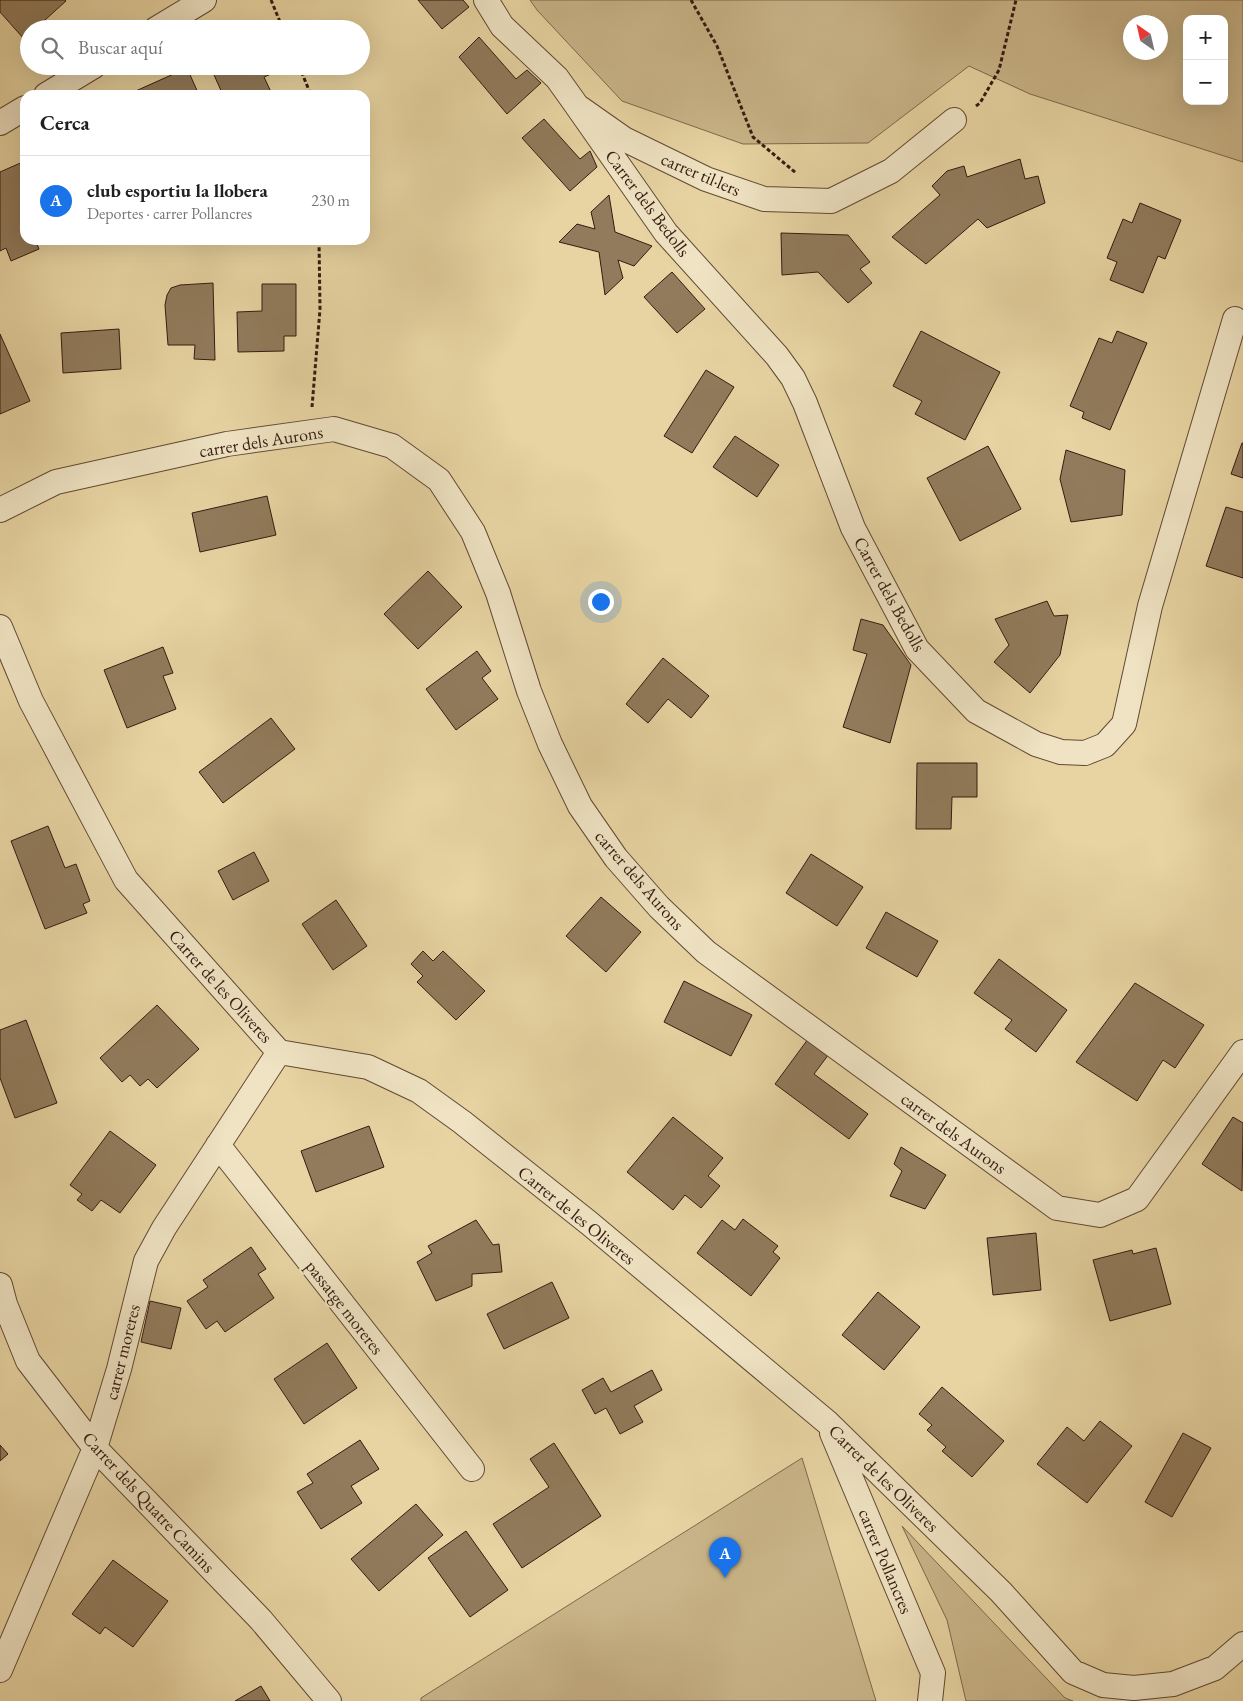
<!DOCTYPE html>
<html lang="es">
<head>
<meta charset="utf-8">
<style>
	:root { --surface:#fff; --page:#f6f6f6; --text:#202124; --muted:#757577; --line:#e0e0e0; --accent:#1a73e8 }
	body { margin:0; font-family:"EB Garamond",serif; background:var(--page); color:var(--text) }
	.controls { position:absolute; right:15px; top:15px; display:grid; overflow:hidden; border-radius:10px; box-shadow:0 5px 20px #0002 }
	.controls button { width:45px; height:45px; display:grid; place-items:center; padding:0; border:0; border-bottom:1px solid var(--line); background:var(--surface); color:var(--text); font:25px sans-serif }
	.compass { position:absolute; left:1123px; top:15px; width:45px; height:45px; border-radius:50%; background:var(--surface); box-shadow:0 5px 20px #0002; rotate:326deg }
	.you { position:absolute; left:600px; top:601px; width:18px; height:18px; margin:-12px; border:4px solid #fff; border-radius:50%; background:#1a73e8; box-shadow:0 0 0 8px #1a73e833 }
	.badge { display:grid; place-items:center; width:32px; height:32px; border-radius:50%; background:var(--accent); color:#fff; font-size:16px; font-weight:700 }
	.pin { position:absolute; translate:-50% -41px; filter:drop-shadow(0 1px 2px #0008) }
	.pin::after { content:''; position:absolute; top:26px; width:18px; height:15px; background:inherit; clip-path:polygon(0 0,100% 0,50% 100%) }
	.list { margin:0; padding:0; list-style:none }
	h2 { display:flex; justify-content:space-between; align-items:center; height:65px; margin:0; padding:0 20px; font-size:21px }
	h2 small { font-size:16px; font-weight:400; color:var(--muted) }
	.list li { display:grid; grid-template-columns:32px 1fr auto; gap:15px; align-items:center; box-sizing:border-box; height:90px; padding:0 20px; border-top:1px solid var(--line) }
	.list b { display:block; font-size:19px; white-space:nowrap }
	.list p { margin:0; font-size:16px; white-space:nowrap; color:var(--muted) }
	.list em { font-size:16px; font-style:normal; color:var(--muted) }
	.icon { flex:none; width:28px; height:28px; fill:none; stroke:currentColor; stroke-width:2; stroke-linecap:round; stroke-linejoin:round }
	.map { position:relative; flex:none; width:1243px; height:1701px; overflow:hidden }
	.search { position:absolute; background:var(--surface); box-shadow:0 5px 20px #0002; left:20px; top:20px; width:350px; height:55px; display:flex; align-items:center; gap:12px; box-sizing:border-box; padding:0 18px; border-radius:28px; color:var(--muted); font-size:19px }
	.panel { position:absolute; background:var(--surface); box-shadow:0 5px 20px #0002; left:20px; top:90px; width:350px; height:155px; border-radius:15px }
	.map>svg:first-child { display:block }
</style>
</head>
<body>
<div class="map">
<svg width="1243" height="1701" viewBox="0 0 1243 1701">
	<rect width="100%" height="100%" fill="#e7d4a2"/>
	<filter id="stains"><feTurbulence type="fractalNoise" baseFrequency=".004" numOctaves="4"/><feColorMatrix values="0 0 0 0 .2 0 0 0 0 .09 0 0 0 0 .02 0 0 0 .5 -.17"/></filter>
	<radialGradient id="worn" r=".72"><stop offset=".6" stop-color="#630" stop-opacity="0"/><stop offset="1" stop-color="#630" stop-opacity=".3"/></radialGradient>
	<path fill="#c9b589" stroke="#7e684c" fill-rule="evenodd" d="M530,0H1243V162L1030,94L969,66L868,143L743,144L622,101L537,10ZM1187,19H1224V101H1187ZM1160,22V52H1130V22Z
		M802,1458L876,1701H421V1698Z
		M902,1526L1065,1698L1073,1701H966L947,1620Z"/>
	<path fill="#917b5c" stroke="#341b10" d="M0,0H65L66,1L35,29H29V34L24,39L0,12Z
		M418,0H463L469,7L442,29Z
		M479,37L516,79L527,70L541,83L507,114L459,57Z
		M210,66H268L271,74L264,77L271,92L265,95H237L236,93L223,95Z
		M187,68L199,95H129V94Z
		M544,119L580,159L590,151L597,167L570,191L522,138Z
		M1020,159L1025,179L1038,176L1045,203L987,228L978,219L926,264L892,237L940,195L932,186L947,171L964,166L967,177Z
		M25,161V240H35L39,249L11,261L6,248L0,251V172Z
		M609,195L615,232L652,246L634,266L618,260L623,278L605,295L599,252L559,242L577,224L595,229L591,212Z
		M1140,203L1181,220L1165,259L1158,256L1143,293L1110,280L1117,262L1107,258L1123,219L1132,223Z
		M781,233L848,235L870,262L860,269L872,283L848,303L818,272L782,275Z
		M672,272L705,309L677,333L644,297Z
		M213,283L215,360L194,359L195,345H168L165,305L167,295L171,288L180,285Z
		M262,284H296V336H284V351L238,352L237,312L262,311Z
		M119,329L121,369L63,373L61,333Z
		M921,331L1000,372L965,440L915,414L922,401L893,386Z
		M1117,331L1147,343L1110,430L1082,418L1084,412L1070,406L1099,338L1112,343Z
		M0,334L30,401L0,414Z
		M706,370L734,387L692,453L664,436Z
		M735,436L779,465L757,497L713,467Z
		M1242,443H1243V478L1231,474Z
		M988,446L1021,509L960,541L927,478Z
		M1066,450L1125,470L1122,515L1071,522L1060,479Z
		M267,496L276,535L200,552L192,513Z
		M1226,507L1243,512V578L1206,566Z
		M428,571L462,607L418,649L384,614Z
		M1047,601L1054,616L1068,615L1060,655L1030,693L994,662L1009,645L995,619Z
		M861,619L883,625L911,665L890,743L843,727L867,654L853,650Z
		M163,647L173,673L163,676L176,709L127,728L104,670Z
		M477,651L491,671L482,678L498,699L456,730L426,689Z
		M663,658L709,696L691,718L668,699L648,723L626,704Z
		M271,718L295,749L223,803L199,772Z
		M917,763H977V797H952L951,829H916Z
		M48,826L65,868L76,864L90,901L83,904L87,913L45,929L11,841Z
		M254,852L269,881L233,900L218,871Z
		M811,854L863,887L837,926L786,893Z
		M601,897L641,932L606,972L566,936Z
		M336,900L367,946L333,970L302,924Z
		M886,912L938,941L917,977L866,948Z
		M423,951L433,961L443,951L485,991L456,1020L417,982L423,976L411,964Z
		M999,959L1067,1010L1036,1052L1005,1029L1012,1020L974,993Z
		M684,981L752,1015L731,1056L664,1022Z
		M1135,983L1204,1025L1175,1068L1163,1060L1137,1101L1076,1062Z
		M157,1005L199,1049L157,1088L148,1079L140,1086L130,1075L122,1082L100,1058Z
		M26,1020L57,1103L15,1118L0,1078V1030Z
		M811,1035L832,1050L814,1074L868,1114L849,1139L775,1084Z
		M673,1117L723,1158L708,1176L720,1186L701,1208L685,1195L673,1210L627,1172Z
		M1233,1117L1243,1123L1242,1191L1202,1164Z
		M369,1126L384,1167L316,1192L301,1151Z
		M110,1131L156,1165L120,1213L101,1200L92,1211L77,1200L82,1194L70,1185Z
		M901,1147L946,1175L925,1209L890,1196L902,1171L894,1164Z
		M743,1219L778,1246L773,1252L780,1258L751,1296L697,1253L722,1220L735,1230Z
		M476,1220L493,1245L499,1244L502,1272L472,1274V1286L436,1301L417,1262L432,1253L428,1246Z
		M1036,1233L1041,1290L993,1295L987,1238Z
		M251,1247L266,1269L258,1274L274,1298L225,1332L217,1321L206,1329L187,1301L208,1287L203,1280Z
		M1156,1248L1171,1304L1110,1321L1093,1260L1132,1250L1133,1254Z
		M552,1282L569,1318L504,1349L487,1314Z
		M878,1292L920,1327L884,1370L842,1335Z
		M150,1301L181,1308L171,1349L141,1342Z
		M327,1343L357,1388L304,1424L274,1379Z
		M652,1370L662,1390L634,1406L643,1422L620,1434L606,1408L595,1414L582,1390L603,1378L611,1392Z
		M942,1387L1004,1441L972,1477L942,1451L946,1447L927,1430L932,1425L919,1414Z
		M1100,1421L1132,1446L1087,1503L1037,1464L1067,1427L1084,1441Z
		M1183,1433L1211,1448L1172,1517L1145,1502Z
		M360,1440L379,1469L351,1486L362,1503L321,1529L297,1492L313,1483L307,1474Z
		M554,1443L601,1516L522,1568L493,1524L549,1487L530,1459Z
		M0,1445L8,1454L0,1461Z
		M416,1504L443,1535L379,1591L351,1559Z
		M466,1531L508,1590L470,1617L428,1558Z
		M113,1560L168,1601L133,1647L105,1627L100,1634L72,1614Z
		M261,1686L270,1701H235Z"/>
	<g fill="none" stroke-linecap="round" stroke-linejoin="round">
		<defs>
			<path id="street" d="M486,0L502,26L557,78L577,106L624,139L706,179L764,199L831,201L891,171L954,120
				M156,29L204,0
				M46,95L94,66
				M577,106L666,233L777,356L793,378L805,403L853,528L917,649L976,711L1036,744L1061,752L1085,753L1105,745L1124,724L1150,606L1235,319
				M0,123L25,108
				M0,510L56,482L227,444L334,429L392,446L439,480L473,532L498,593L529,691L550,744L580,806L616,858L659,907L706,952L1057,1208L1100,1215L1137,1199L1243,1052
				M0,627L31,701L126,880L279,1052L368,1067L419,1091L462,1122L589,1223L828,1423L1001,1592L1073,1672L1103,1685L1134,1688L1173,1684L1215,1668L1243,1644
				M218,1145L472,1469
				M0,1285L5,1304L28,1361L95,1448L261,1620L329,1701
				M832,1433L933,1673L930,1701
				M0,1670L95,1448L119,1369L146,1261L164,1228L279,1052"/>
		</defs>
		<use href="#street" stroke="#614934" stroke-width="26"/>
		<path stroke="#341b10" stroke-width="3" stroke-dasharray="4 2.5" stroke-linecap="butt" d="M271,0L283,29
			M691,0L717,46L753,137L796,173
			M299,66L311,95
			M976,106L980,103L999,70L1016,0
			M312,407L320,309L319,240"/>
		<use href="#street" stroke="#efe3c3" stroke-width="24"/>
	</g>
	<g text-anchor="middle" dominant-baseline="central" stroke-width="4" stroke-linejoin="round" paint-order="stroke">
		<g font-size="18" fill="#341b10" stroke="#efe3c3">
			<text transform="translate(701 174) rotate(23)">carrer til·lers</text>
			<text transform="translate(648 203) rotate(53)">Carrer dels Bedolls</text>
			<text transform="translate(261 441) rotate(-9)">carrer dels Aurons</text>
			<text transform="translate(890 594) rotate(61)">Carrer dels Bedolls</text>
			<text transform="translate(640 880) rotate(49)">carrer dels Aurons</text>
			<text transform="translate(221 986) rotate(48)">Carrer de les Oliveres</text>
			<text transform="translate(954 1133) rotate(36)">carrer dels Aurons</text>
			<text transform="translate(577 1215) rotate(39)">Carrer de les Oliveres</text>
			<text transform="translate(345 1307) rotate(52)">passatge moreres</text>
			<text transform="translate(122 1352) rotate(-76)">carrer moreres</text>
			<text transform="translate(884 1478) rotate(44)">Carrer de les Oliveres</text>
			<text transform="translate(149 1502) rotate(47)">Carrer dels Quatre Camins</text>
			<text transform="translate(886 1561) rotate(67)">carrer Pollancres</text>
		</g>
	</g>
	<rect width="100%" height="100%" filter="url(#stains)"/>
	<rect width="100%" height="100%" fill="url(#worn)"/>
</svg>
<div class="controls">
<button>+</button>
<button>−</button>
</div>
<svg class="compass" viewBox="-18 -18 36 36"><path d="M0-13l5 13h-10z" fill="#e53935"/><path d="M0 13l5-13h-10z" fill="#757577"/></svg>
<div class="you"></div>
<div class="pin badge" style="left:725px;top:1578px">A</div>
<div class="search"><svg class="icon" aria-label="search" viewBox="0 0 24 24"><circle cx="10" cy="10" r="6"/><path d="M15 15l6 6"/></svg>Buscar aquí</div>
<section class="panel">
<h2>Cerca<small></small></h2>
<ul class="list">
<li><span class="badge">A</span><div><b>club esportiu la llobera</b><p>Deportes · carrer Pollancres</p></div><em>230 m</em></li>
</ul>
</section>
</div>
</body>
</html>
